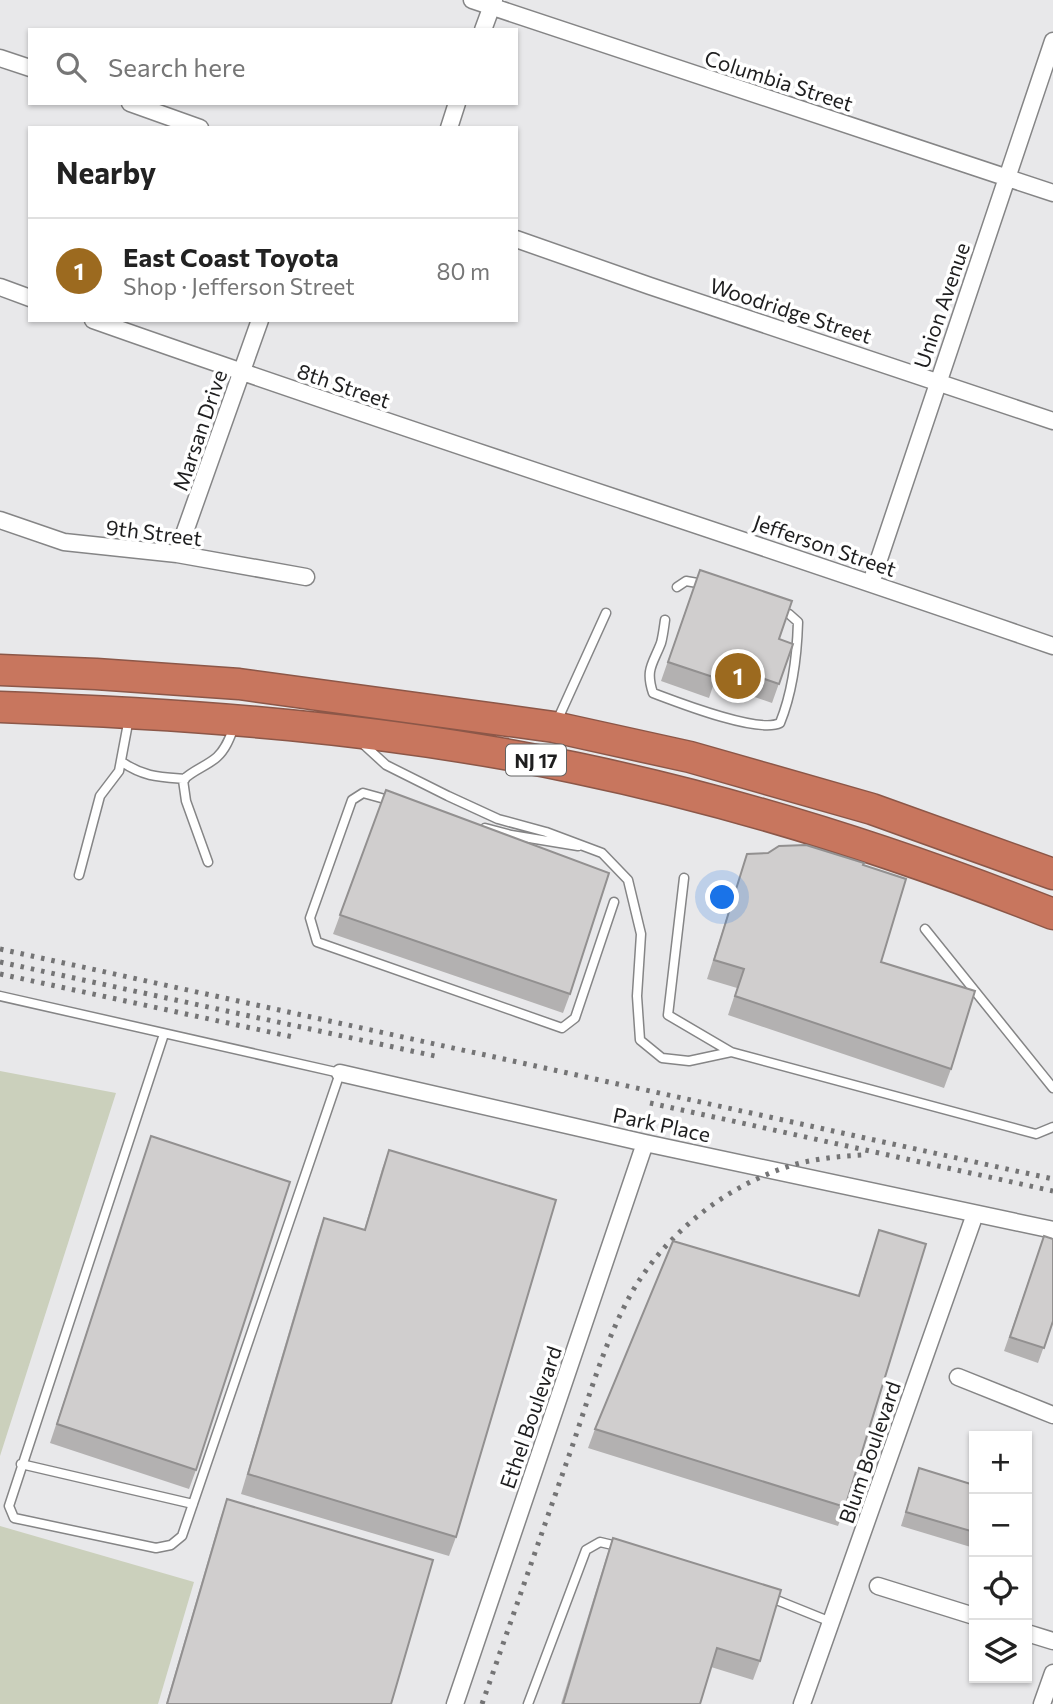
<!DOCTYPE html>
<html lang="en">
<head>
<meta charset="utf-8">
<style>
	:root { --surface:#fff; --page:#f6f6f6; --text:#222; --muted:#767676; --line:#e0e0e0; --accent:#9c6a1f }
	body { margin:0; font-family:Commissioner,sans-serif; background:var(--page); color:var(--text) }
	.controls { position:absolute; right:21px; bottom:21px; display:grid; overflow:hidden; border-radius:0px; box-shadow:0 2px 5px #0004 }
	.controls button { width:63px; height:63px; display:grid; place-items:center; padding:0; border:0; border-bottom:2px solid var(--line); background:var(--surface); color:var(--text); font:35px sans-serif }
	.you { position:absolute; left:723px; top:898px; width:24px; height:24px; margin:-18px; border:5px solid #fff; border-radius:50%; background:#1a73e8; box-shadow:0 0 0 10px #1a73e833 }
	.badge { display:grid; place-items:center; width:46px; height:46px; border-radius:50%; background:var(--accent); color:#fff; font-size:23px; font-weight:700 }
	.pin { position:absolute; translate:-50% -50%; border:4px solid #fff; box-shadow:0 2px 7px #0006 }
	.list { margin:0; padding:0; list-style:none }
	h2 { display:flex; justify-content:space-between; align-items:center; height:91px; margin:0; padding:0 28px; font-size:30px }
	h2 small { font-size:23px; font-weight:400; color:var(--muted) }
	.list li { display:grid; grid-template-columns:46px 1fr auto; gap:21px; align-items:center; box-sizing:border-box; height:105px; padding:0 28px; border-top:2px solid var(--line) }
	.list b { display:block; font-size:26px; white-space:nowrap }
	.list p { margin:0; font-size:23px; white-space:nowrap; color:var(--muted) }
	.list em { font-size:23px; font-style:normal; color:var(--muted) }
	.icon { flex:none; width:38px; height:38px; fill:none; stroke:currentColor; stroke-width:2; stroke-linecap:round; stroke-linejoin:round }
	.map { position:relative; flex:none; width:1053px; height:1704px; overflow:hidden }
	.search { position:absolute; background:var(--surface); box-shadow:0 2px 5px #0004; left:28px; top:28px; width:490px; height:77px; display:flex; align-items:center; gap:18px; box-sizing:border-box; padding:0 24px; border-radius:0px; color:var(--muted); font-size:26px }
	.panel { position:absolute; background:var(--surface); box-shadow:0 2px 5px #0004; left:28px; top:126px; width:490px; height:196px; border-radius:0px }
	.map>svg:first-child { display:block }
</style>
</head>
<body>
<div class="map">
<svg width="1053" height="1704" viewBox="0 0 1053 1704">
	<rect width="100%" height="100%" fill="#e8e8ea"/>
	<path fill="#cbd0bc" d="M0,1071L116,1093L0,1456Z
		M0,1526L194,1582L158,1704H0Z"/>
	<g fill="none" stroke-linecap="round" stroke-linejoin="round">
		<defs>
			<path id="lane" d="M677,587L686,581L703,584
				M665,620C664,627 663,636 661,643C653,664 645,669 653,693C677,702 758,734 780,723C793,691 797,657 798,622L789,614L778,611
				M557,721L606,613
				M362,743L386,765L448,796L498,819L546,832L602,853L628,880L641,934L637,996L640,1040L662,1058L689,1061L731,1052
				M122,762C144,777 159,777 185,779
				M392,801L363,793L352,800L310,918L317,942L562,1028L575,1018L614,902
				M485,828L511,835L578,846
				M208,862L186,801L183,780C193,770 207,766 217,757C226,749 230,737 234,727
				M79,875L100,796L119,771L129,718
				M684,878L668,1015L731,1052L1036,1134L1053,1127
				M925,929L1053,1088
				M0,996L340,1073L182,1536L171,1545L156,1548L14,1518L9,1506L164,1034
				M21,1464L193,1504
				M769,1597L831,1622
				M528,1704L586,1550L600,1542L621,1547"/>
			<path id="street" d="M472,0L1053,193
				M483,30L494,0
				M0,58L30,68
				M130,103L200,128
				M449,128L457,103
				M516,239L650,286L1053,421
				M0,287L30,298
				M93,320C412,433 734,535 1053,646
				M0,520L64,542L177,554L306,577
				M177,554L260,320
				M871,583L1053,41
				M340,1073L645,1143L1053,1230
				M958,1377L1053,1415
				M878,1586L974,1616
				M1027,1633L1053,1641
				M455,1704L645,1143
				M802,1704L975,1214
				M1042,1704L1053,1673"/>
			<path id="highway" d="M0,670L96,674L239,684L554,727L690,757L872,809L1053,874
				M0,707C192,714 388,728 576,768C739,802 899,853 1053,914"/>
		</defs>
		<use href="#lane" stroke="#858586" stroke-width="11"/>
		<use href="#street" stroke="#858586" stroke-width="19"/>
		<use href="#highway" stroke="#8c5748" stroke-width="33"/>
		<use href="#lane" stroke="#fff" stroke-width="8"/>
		<use href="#street" stroke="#fff" stroke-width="16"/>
		<use href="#highway" stroke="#c8765e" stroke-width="30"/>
		<path stroke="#747475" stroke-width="5" stroke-dasharray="3.5 7" stroke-linecap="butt" d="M0,949L1053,1179
			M0,962L435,1056
			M0,974L293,1037
			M650,1103L1053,1191
			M482,1704C510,1624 538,1544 566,1464C587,1406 603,1341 635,1287C671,1228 733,1181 800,1163C821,1158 842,1156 863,1155"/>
	</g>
	<path fill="#b3b1b1" d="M693,589L779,639L793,644L772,703L714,683L709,698L661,681Z
		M386,790L570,994L563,1013L333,934Z
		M747,854L863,865L881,962L951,1069L944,1088L728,1015L737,988L707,979Z
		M151,1136L196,1470L189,1489L50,1443Z
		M389,1150L456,1537L449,1556L241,1494L317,1237L324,1218L364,1230L382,1169Z
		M879,1230L845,1507L838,1526L588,1448L595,1429L858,1295Z
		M1044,1236L1053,1321L1038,1363L1004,1351Z
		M919,1468L974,1485V1548L901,1526Z
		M227,1499L391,1704H166L220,1519Z
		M613,1538L760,1661L753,1680L711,1667L700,1704H561L606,1558Z"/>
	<path fill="#d0cece" stroke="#929090" stroke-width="2" d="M700,570L792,601L779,639L793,644L779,684L721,664L716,678L668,662Z
		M386,790L609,873L570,994L340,915Z
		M806,845L864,863L863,865L906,879L881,962L975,991L951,1069L735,996L744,969L714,960L747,854L768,853L779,846Z
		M151,1136L290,1182L196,1470L57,1424Z
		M389,1150L556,1200L456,1537L248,1474L324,1218L365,1230Z
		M879,1230L926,1244L845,1507L595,1429L673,1241L859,1296Z
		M1044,1236L1053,1239V1321L1044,1348L1010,1337Z
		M919,1468L974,1485V1532L906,1512Z
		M227,1499L433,1560L391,1704H167Z
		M613,1538L781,1590L760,1661L717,1648L700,1704H563Z"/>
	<g text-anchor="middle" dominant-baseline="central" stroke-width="7" stroke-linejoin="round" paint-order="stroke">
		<rect fill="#fff" stroke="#626262" stroke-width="2" x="506" y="744.5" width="60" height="31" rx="5"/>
		<g font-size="19" font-weight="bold" fill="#1e1e1f">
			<text x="536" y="760">NJ 17</text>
		</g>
		<g font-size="21" fill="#1e1e1f" stroke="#fff">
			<text transform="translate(779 80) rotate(18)">Columbia Street</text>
			<text transform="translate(941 305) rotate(-71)">Union Avenue</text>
			<text transform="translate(791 310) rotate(18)">Woodridge Street</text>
			<text transform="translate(344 385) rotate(19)">8th Street</text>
			<text transform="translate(199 430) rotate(-71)">Marsan Drive</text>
			<text transform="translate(154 532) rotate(7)">9th Street</text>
			<text transform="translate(825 545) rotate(19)">Jefferson Street</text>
			<text transform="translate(662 1124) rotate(12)">Park Place</text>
			<text transform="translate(530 1417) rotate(-71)">Ethel Boulevard</text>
			<text transform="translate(869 1452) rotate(-71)">Blum Boulevard</text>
		</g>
	</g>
</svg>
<div class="controls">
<button>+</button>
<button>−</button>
<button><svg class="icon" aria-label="locate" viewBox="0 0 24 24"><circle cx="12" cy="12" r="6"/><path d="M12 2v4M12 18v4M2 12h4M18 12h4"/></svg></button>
<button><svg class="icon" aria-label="layers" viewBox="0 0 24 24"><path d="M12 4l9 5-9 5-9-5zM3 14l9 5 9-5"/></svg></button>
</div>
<div class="you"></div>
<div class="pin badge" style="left:738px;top:676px">1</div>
<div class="search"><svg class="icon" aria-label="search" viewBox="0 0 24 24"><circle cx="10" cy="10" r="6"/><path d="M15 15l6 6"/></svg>Search here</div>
<section class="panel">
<h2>Nearby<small></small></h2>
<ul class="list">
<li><span class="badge">1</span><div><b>East Coast Toyota</b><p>Shop · Jefferson Street</p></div><em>80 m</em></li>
</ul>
</section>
</div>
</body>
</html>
